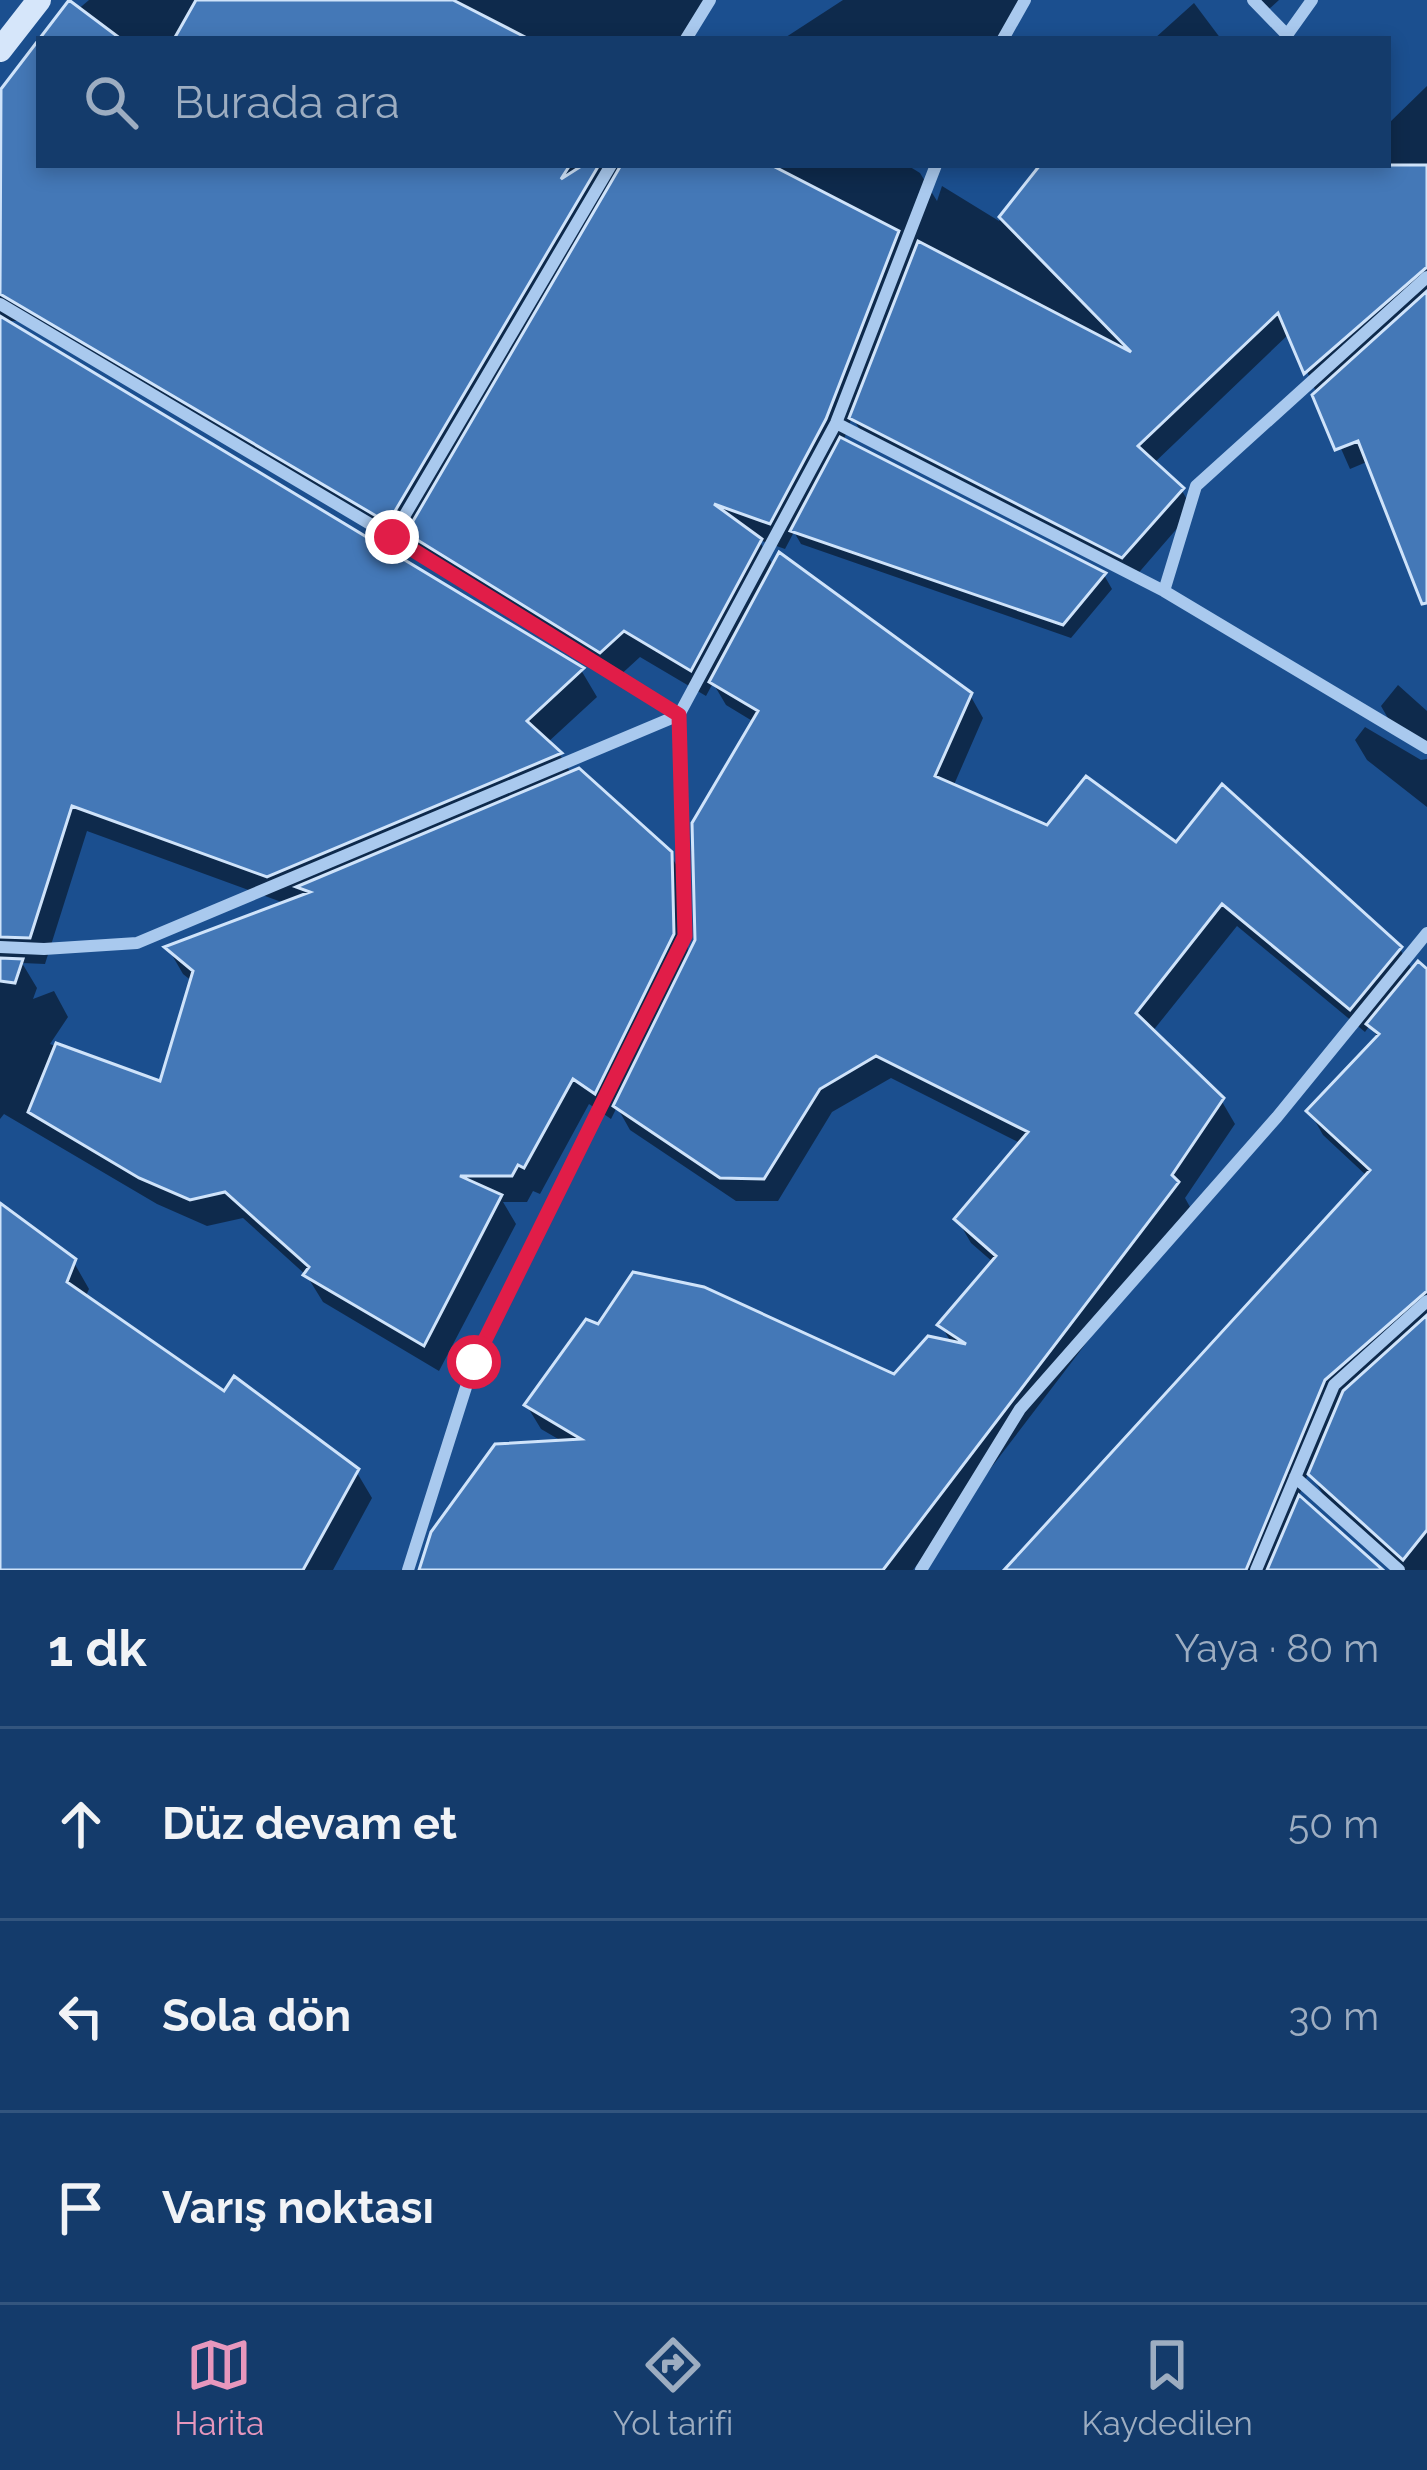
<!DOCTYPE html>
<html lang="tr">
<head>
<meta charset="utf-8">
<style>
	:root { --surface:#143b6b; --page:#1d4271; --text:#f1f3f6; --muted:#9dadc1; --line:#33557e; --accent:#e797bd }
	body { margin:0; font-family:Raleway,sans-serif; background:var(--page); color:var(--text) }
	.stop { position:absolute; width:36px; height:36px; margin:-27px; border:9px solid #e11d48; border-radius:50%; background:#fff }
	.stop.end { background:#e11d48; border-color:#fff; box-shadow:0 3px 12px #0008 }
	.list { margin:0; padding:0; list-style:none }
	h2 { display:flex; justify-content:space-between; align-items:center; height:156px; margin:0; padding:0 48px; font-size:51px }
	h2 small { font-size:39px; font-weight:400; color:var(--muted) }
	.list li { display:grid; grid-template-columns:78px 1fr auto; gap:36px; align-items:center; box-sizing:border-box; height:192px; padding:0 48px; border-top:3px solid var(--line) }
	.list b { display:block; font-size:45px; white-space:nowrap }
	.list em { font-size:39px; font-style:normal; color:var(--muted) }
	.icon { flex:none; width:66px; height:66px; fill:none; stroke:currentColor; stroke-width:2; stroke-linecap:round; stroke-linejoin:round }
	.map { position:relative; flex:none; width:1427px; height:1570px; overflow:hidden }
	.search { position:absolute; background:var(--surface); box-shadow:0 6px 18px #0003; left:36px; right:36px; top:36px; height:132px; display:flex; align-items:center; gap:30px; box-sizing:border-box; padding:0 42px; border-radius:0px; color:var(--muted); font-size:45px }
	.sheet { height:732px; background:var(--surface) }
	nav { display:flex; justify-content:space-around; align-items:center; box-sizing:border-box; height:168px; border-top:3px solid var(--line); background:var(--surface); font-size:33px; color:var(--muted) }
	nav a { display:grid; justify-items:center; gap:6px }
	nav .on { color:var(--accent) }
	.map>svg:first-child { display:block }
</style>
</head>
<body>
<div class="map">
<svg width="1427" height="1570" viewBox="0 0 1427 1570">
	<rect width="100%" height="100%" fill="#1b4f8f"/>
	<path fill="#0007" fill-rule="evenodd" d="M89,0H706L681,39H43Z
		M843,0H1028L998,39H783Z
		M1252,0H1279L1268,10Z
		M1194,3L1221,39H1154Z
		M39,44V165H907L920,173L937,201L942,186L999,221L1044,165H1388V124L1427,86V551L1369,461L1350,469L1290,333L1153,464L1181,489L1193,510L1135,577L865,438L852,417L843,442L1104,575L1112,589L1071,638L801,544L794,532L785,549L759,540L774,567L970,695L983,718L953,787L1048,829L1177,846L1400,949L1413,971L1427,973V1570H1405L1325,1498L1309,1471L1298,1498L1379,1570H1008L1368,1177L1323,1135L1310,1112L1378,1038L1370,1025L1365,1032L1237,926L1152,1032L1221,1100L1235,1124L1185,1198L1190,1207L913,1570H429L565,1443L541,1429L527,1406L895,1378L952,1344L941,1325L994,1263L971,1243L957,1219L1022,1144L891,1078L832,1112L778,1201H736L630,1130L617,1107L611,1119L589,1104L540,1194L533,1191L527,1202H503L516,1224L439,1371L323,1302L307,1276L243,1218L207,1226L157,1204L4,1114L0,1119V102L34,64ZM12,321H23L404,548L411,536L425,561L616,679L640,657L706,696L713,683L726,705L754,722L698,940L688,960L686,882L670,854L572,775L560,755L547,743L597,697L581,670L8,324ZM87,831L287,904L168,948L183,974L193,982L162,1085L50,1044L68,1017L54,991L33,999L37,988L22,963L45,964Z
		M1398,685L1427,711V747L1393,727L1381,706Z
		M1365,727L1421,760L1427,759V807L1367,760L1355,740Z
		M0,1207L73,1261L89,1289L85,1298L224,1395L356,1471L372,1498L333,1570H0Z"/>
	<path fill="#4478b7" stroke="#cfe3fa" stroke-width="3" d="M69,0L121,39H39V165H570L561,179L583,165H599L388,523L0,294L1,89Z
		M196,0H453L529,39H174Z
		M621,165H771L899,231L826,419L770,524L714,504L762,539L691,671L624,631L600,653L406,533Z
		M1040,165H1427V267L1304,374L1278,313L1138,446L1184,488L1122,558L849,418L918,241L1131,352L999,217Z
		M1427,291V603L1422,604L1358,441L1335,450L1312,395Z
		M0,316L584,668L527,721L562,753L267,877L72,806L30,938L0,937Z
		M840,437L1106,573L1063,625L790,531Z
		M779,552L972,693L935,776L1047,825L1086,776L1176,842L1222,784L1402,947L1350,1010L1222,904L1136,1013L1224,1098L1172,1175L1179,1182L883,1570H419L431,1532L495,1444L581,1439L524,1405L586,1319L598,1324L633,1272L704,1287L894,1374L928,1336L966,1344L937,1325L996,1256L954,1219L1028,1132L876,1056L820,1089L764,1179L720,1178L613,1106L695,940L692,823L758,711L709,682Z
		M579,768L672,852L674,934L595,1094L573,1079L524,1168L518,1165L512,1176H460L502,1195L424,1346L303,1275L309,1267L225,1192L190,1200L139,1178L28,1112L56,1043L160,1081L193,971L164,947L310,892L296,887Z
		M0,958L23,959L15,983L0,981Z
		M1418,961L1427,969V1291L1325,1380L1246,1570H1004L1370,1170L1306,1111L1379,1034L1366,1024Z
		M0,1203L76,1259L67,1282L224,1391L234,1376L359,1469L303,1570H0Z
		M1427,1315V1530L1403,1560L1308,1474L1343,1391Z
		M1299,1495L1383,1570H1267Z"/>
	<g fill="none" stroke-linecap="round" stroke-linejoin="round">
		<path stroke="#a9c9ee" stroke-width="12" d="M1253,0L1287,35L1312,0
			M686,39L710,0
			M1003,39L1025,0
			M0,304L392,537L679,715
			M836,423L1164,591L1427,748
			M392,537L611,165
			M1164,591L1196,486L1427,277
			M0,947L44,949L137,943L679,715
			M1295,1477L1399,1570
			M408,1570L474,1362L685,936L679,715L836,423L936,165
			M921,1570L1020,1409L1277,1117L1427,933
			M1256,1570L1334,1385L1427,1301"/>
		<path stroke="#d6e6fa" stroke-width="24" d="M0,50L39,0"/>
	</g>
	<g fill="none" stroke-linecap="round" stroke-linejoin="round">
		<path stroke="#e11d48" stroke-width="15" d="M392,537L679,715L685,936L474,1362"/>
	</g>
</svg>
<div class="stop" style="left:474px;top:1362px"></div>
<div class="stop end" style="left:392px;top:537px"></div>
<div class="search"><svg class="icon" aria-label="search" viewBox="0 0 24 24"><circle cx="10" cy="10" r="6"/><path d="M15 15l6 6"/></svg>Burada ara</div>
</div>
<section class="sheet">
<h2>1 dk<small>Yaya · 80 m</small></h2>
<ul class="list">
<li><svg class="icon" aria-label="ahead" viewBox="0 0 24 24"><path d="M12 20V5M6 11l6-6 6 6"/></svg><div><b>Düz devam et</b></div><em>50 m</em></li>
<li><svg class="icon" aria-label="left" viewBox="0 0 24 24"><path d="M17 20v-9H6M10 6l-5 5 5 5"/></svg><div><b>Sola dön</b></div><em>30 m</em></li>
<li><svg class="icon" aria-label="arrive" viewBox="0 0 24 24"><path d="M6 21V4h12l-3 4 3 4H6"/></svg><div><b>Varış noktası</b></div></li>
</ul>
</section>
<nav>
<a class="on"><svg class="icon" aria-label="map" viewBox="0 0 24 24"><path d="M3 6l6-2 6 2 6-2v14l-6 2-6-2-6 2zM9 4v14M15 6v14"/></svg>Harita</a>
<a><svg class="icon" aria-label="directions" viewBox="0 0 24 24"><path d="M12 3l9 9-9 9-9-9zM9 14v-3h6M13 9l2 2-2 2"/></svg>Yol tarifi</a>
<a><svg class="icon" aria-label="saved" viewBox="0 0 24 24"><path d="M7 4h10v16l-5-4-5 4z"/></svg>Kaydedilen</a>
</nav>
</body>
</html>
